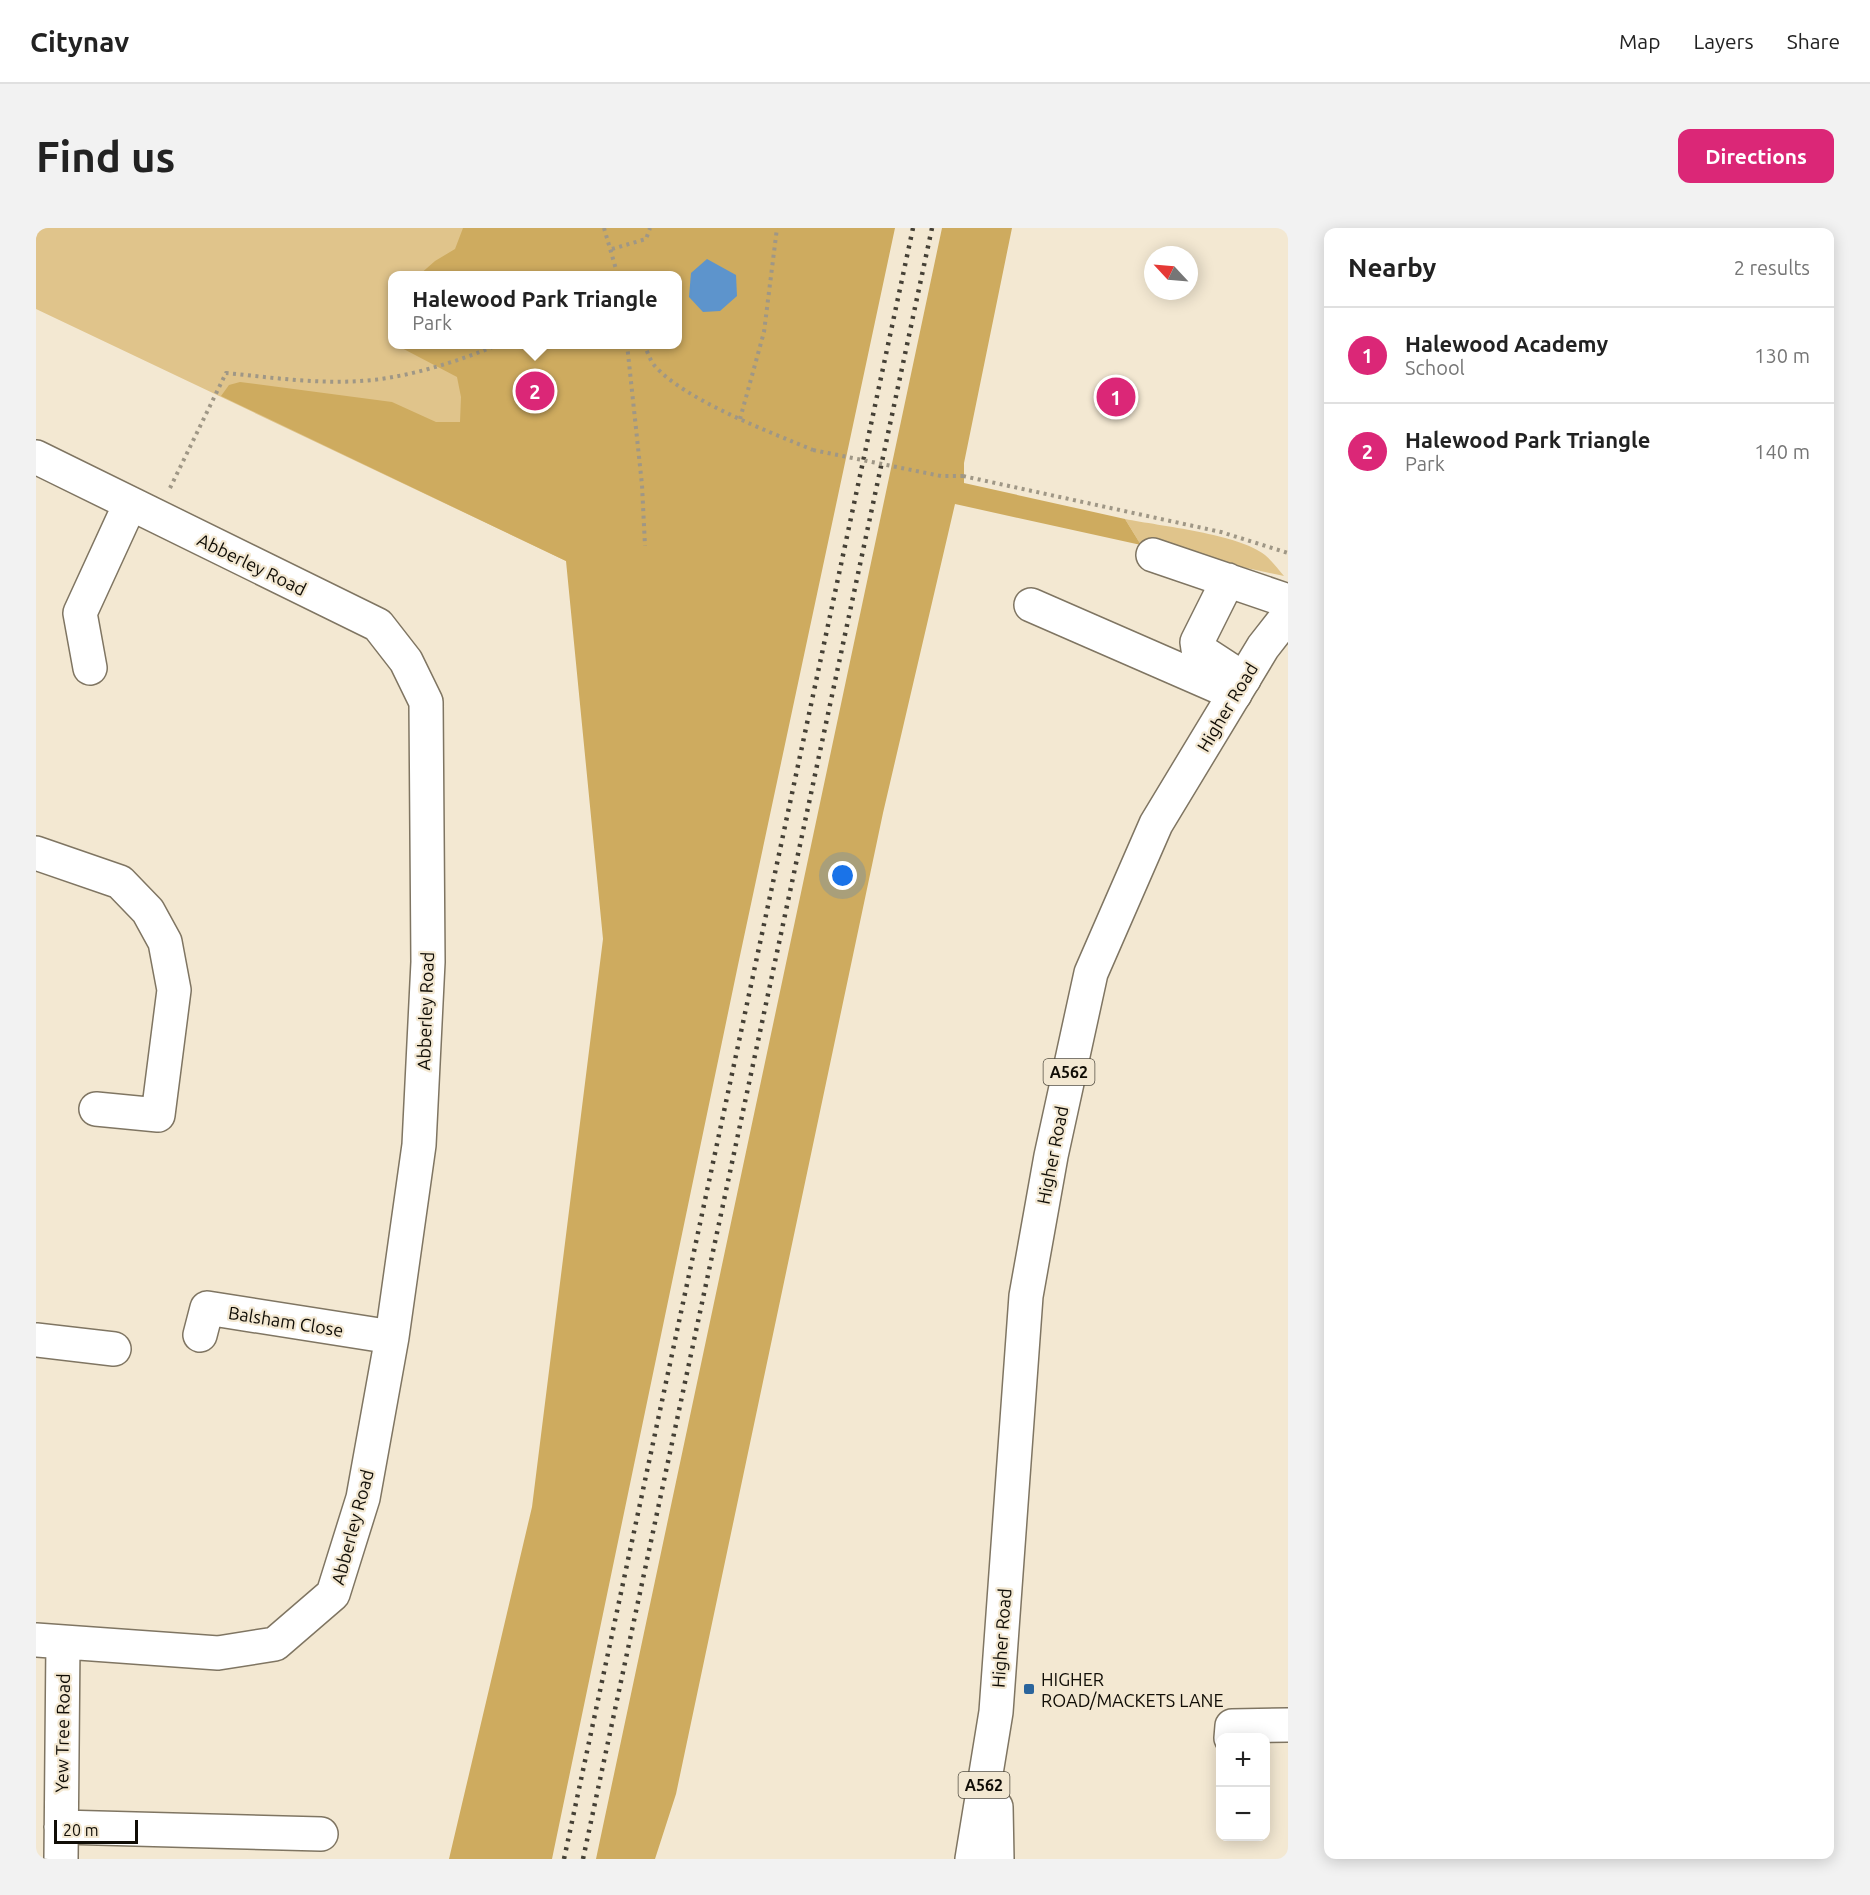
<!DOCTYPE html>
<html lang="en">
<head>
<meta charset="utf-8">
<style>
	:root { --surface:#fff; --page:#f2f2f2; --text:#222; --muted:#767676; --line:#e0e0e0; --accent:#db2777 }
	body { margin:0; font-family:Ubuntu,sans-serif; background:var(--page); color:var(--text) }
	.controls { position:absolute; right:18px; bottom:18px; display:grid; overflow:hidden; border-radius:12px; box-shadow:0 3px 15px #0003 }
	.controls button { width:54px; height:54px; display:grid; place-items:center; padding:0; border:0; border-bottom:2px solid var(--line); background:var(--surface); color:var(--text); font:30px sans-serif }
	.compass { position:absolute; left:1108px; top:18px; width:54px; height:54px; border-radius:50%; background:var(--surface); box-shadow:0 3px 15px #0003; rotate:296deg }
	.scale { position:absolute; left:18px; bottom:15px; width:84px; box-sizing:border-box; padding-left:6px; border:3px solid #100d06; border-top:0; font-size:16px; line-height:21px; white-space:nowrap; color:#100d06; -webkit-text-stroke:4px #f3e8d2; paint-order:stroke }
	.you { position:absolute; left:807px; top:648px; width:21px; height:21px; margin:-15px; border:4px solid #fff; border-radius:50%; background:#1a73e8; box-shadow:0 0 0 9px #1a73e833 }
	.badge { display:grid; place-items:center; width:39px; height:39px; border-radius:50%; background:var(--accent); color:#fff; font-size:20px; font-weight:700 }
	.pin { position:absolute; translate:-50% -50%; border:3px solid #fff; box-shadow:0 2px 6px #0006 }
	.popup { position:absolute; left:352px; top:43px; width:294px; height:78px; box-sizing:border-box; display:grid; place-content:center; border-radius:12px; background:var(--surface); filter:drop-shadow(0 2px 4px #0005); font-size:20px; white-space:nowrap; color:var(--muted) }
	.popup b { font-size:22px; color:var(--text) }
	.popup::after { content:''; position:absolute; left:50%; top:100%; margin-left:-12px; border:12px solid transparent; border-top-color:var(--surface) }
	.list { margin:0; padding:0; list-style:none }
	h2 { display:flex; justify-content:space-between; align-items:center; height:78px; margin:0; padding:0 24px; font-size:26px }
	h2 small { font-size:20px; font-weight:400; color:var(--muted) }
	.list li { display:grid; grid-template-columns:39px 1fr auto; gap:18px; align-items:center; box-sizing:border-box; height:96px; padding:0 24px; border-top:2px solid var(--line) }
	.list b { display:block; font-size:22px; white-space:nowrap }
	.list p { margin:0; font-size:20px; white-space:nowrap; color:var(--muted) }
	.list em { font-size:20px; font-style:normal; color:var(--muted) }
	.map { position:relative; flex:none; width:1252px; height:1631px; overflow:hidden; border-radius:12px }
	header { display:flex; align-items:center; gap:36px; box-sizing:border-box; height:84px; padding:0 30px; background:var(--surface); border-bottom:2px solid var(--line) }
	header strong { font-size:28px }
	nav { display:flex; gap:33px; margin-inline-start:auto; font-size:21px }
	.intro { display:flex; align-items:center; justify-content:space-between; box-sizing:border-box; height:144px; padding:0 36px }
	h1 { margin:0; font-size:42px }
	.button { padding:15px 27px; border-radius:12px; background:var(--accent); color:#fff; font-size:21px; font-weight:700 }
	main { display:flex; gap:36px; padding:0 36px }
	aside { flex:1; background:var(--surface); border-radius:12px; box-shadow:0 3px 15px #0003 }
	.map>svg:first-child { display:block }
</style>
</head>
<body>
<header>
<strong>Citynav</strong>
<nav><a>Map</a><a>Layers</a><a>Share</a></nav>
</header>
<div class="intro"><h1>Find us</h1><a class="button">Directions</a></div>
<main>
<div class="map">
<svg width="1252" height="1631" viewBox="0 0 1252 1631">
	<rect width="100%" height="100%" fill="#f3e8d2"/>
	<path fill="#e0c48b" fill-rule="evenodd" d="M0,0H859L530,333L0,81ZM356,48H642V116H356Z
		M1089,291C1124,298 1203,306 1229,327C1236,333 1242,341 1248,348L1105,317Z"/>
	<path fill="#ceab5f" d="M427,0H859L702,737L516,1631H413L496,1279L567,711L530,333L185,168L193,157L204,154L356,174L400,194H424L425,169L421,149L360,117L642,116V48L383,47L399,33L419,21Z
		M906,0H976L928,235V255L1089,291L1105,317L919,276L847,585L640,1566L619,1631H560Z"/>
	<path fill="#5d94cc" d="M671,31L700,47L701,68L684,83L667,84L653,69L655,45Z"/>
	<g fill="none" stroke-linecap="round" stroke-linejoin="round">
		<defs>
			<path id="minor" d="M0,229L342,397L370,433L390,474L392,734L383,917L356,1109L327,1270L297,1366L239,1416L182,1425L0,1412
				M1117,327L1252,373
				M1192,352L1161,414L1162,421L1208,451
				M995,377L1199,466
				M54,440L44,385L94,276
				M0,625L84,654L112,683L129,714L138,762L122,887L60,881
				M164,1107L171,1080L356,1109
				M0,1112L78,1121
				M1195,1510L1196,1498L1252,1497
				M25,1599L285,1606
				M25,1631L27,1414"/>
			<path id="highway" d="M960,1579L961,1631
				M936,1631L960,1484L990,1068L1015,928L1055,745L1120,596L1227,419L1252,387"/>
		</defs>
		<use href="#minor" stroke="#7f7562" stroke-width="36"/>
		<use href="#highway" stroke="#7f7562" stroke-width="36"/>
		<path stroke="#9f9786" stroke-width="4" stroke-dasharray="3 4.5" stroke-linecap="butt" d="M568,0L582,48
			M576,21L610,11L614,0
			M591,116L606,257L609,318
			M608,116C611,123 614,132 618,137C648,172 734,204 777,222
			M704,191L728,104L741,0
			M927,248L1185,304L1252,325
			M134,260L190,145C241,150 294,158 345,151C386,145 425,132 464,116"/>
		<use href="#minor" stroke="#fff" stroke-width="33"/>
		<use href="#highway" stroke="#fff" stroke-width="33"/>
		<path stroke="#454035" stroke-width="4.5" stroke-dasharray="3 6" stroke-linecap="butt" d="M528,1631L877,0
			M547,1631L896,0"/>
		<path stroke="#9f9786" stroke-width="4" stroke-dasharray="3 4.5" stroke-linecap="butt" d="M777,222L905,248H927"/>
	</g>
	<rect fill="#2a649c" stroke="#f3e8d2" stroke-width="2" x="987" y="1455" width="12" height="12" rx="3"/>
	<g text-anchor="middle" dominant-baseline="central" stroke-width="4.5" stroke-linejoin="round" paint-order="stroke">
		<g fill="#f3e8d2" stroke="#544f43" stroke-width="1.5">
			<rect x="1007.5" y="831" width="51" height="26" rx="4.5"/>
			<rect x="922.5" y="1544" width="51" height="26" rx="4.5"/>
		</g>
		<g font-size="16" font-weight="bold" fill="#100d06">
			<text x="1033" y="844">A562</text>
			<text x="948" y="1557">A562</text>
		</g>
		<g font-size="18" fill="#100d06" stroke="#f3e8d2">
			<text transform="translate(216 336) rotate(26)">Abberley Road</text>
			<text transform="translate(1191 479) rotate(-59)">Higher Road</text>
			<text transform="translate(389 783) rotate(-88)">Abberley Road</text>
			<text transform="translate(1016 927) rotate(-79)">Higher Road</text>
			<text transform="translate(250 1093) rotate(9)">Balsham Close</text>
			<text transform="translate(316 1299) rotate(-75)">Abberley Road</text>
			<text transform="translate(965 1410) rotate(-86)">Higher Road</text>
			<text transform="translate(26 1505) rotate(-89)">Yew Tree Road</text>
		</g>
		<g font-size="18" fill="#100d06" stroke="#f3e8d2" text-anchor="start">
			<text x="1005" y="1451">HIGHER<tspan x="1005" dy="21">ROAD/MACKETS LANE</tspan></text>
		</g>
	</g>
</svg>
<div class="controls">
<button>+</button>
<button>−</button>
</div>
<svg class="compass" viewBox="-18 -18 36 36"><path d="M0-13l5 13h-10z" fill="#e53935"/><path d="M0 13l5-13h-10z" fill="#767676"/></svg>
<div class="scale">20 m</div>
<div class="you"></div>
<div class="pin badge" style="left:1080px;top:169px">1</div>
<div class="pin badge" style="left:499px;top:163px">2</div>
<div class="popup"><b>Halewood Park Triangle</b>Park</div>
</div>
<aside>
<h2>Nearby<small>2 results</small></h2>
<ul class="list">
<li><span class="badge">1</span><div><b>Halewood Academy</b><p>School</p></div><em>130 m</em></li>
<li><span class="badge">2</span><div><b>Halewood Park Triangle</b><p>Park</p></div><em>140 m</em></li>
</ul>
</aside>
</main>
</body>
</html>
